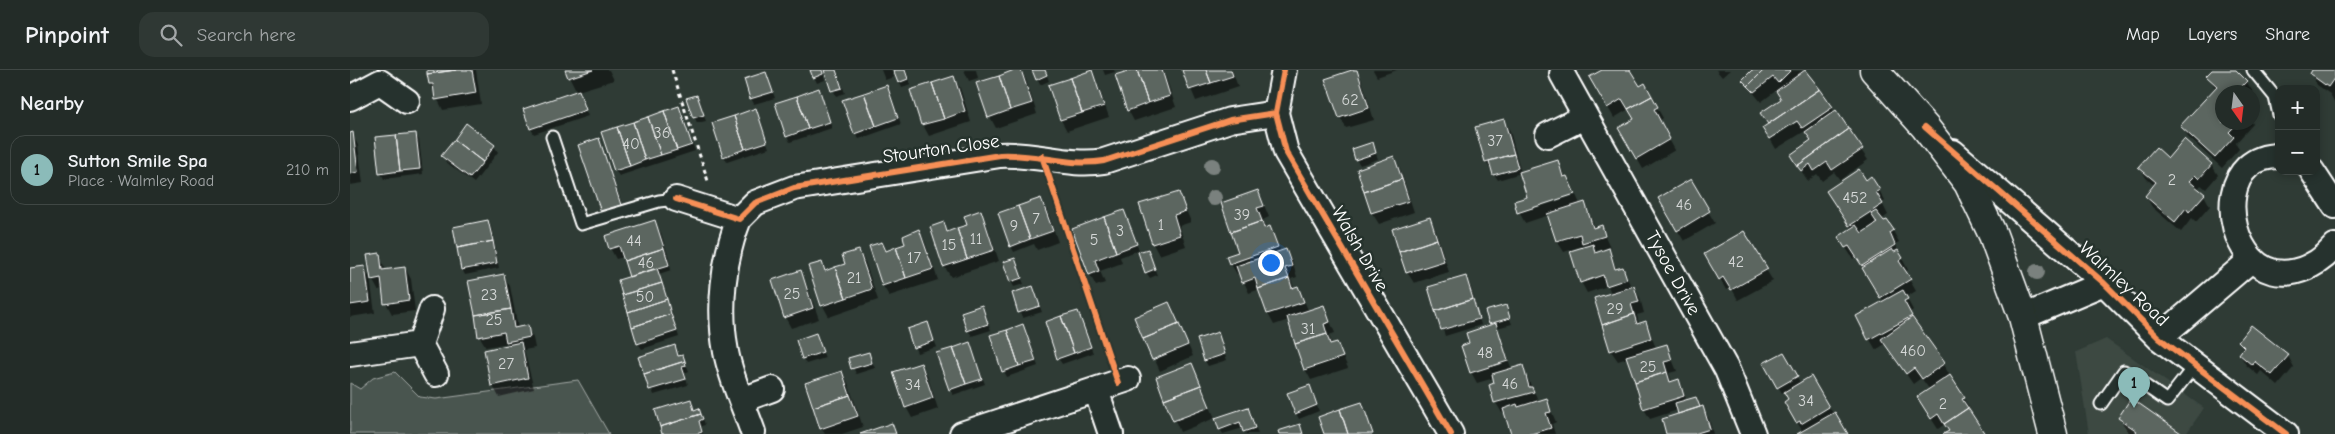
<!DOCTYPE html>
<html lang="en">
<head>
<meta charset="utf-8">
<style>
	:root { --surface:#232c28; --page:#2f3834; --text:#f1f3f6; --muted:#a3a7a8; --line:#404845; --accent:#8bbbb9 }
	body { margin:0; font-family:"Comic Neue",sans-serif; background:var(--page); color:var(--text) }
	.controls { position:absolute; right:15px; top:15px; display:grid; overflow:hidden; border-radius:10px; box-shadow:0 2px 8px #0003 }
	.controls button { width:45px; height:45px; display:grid; place-items:center; padding:0; border:0; border-bottom:1px solid var(--line); background:var(--surface); color:var(--text); font:25px sans-serif }
	.compass { position:absolute; left:1865px; top:15px; width:45px; height:45px; border-radius:50%; background:var(--surface); box-shadow:0 2px 8px #0003; rotate:166deg }
	.you { position:absolute; left:920px; top:192px; width:18px; height:18px; margin:-12px; border:4px solid #fff; border-radius:50%; background:#1a73e8; box-shadow:0 0 0 8px #1a73e833 }
	.badge { display:grid; place-items:center; width:32px; height:32px; border-radius:50%; background:var(--accent); color:#111; font-size:16px; font-weight:700 }
	.pin { position:absolute; translate:-50% -41px; filter:drop-shadow(0 1px 2px #0008) }
	.pin::after { content:''; position:absolute; top:26px; width:18px; height:15px; background:inherit; clip-path:polygon(0 0,100% 0,50% 100%) }
	.list { margin:0; padding:0; list-style:none }
	h2 { display:flex; justify-content:space-between; align-items:center; height:65px; margin:0; padding:0 20px; font-size:21px }
	h2 small { font-size:16px; font-weight:400; color:var(--muted) }
	.list li { display:grid; grid-template-columns:32px 1fr auto; gap:15px; align-items:center; box-sizing:border-box; height:70px; margin:0 10px 10px; padding:0 10px; border:1px solid var(--line); border-radius:15px }
	.list b { display:block; font-size:19px; white-space:nowrap }
	.list p { margin:0; font-size:16px; white-space:nowrap; color:var(--muted) }
	.list em { font-size:16px; font-style:normal; color:var(--muted) }
	.icon { flex:none; width:28px; height:28px; fill:none; stroke:currentColor; stroke-width:2; stroke-linecap:round; stroke-linejoin:round }
	.map { position:relative; flex:none; width:1985px; height:364px; overflow:hidden }
	header { display:flex; align-items:center; gap:30px; box-sizing:border-box; height:70px; padding:0 25px; background:var(--surface); border-bottom:1px solid var(--line) }
	header strong { font-size:24px }
	nav { display:flex; gap:28px; margin-inline-start:auto; font-size:18px }
	.search { width:350px; height:45px; background:var(--page); display:flex; align-items:center; gap:12px; box-sizing:border-box; padding:0 18px; border-radius:15px; color:var(--muted); font-size:19px }
	main { display:flex }
	aside { flex:1; background:var(--surface) }
	.map>svg:first-child { display:block }
</style>
</head>
<body>
<header>
<strong>Pinpoint</strong>
<div class="search"><svg class="icon" aria-label="search" viewBox="0 0 24 24"><circle cx="10" cy="10" r="6"/><path d="M15 15l6 6"/></svg>Search here</div>
<nav><a>Map</a><a>Layers</a><a>Share</a></nav>
</header>
<main>
<aside>
<h2>Nearby<small></small></h2>
<ul class="list">
<li><span class="badge">1</span><div><b>Sutton Smile Spa</b><p>Place · Walmley Road</p></div><em>210 m</em></li>
</ul>
</aside>
<div class="map">
<svg width="1985" height="364" viewBox="0 0 1985 364">
	<rect width="100%" height="100%" fill="#2f3b35"/>
	<filter id="ink" filterUnits="userSpaceOnUse"><feTurbulence type="fractalNoise" baseFrequency=".02" numOctaves="2"/><feDisplacementMap in="SourceGraphic" scale="10" xChannelSelector="R" yChannelSelector="G"/><feConvolveMatrix kernelMatrix="1 2 1 2 8 2 1 2 1" color-interpolation-filters="sRGB"/></filter>
	<g filter="url(#ink)">
		<path fill="#3c4842" d="M1756,269L1854,338L1836,364H1739L1726,282Z"/>
		<path fill="#4a544f" stroke="#a4aaa7" d="M45,302L70,327L86,329L228,310L259,364H0V313L10,319L23,308Z"/>
		<path fill="#0007" fill-rule="evenodd" d="M79,0H126L131,34L93,40L80,14Z
			M216,0H259L264,10L228,21L238,46L184,64L181,59L227,22Z
			M461,0H472L475,10L467,13Z
			M486,0L495,23L486,26L476,1Z
			M531,0H541L544,7L535,10Z
			M544,0H556L561,15L552,18Z
			M614,0H626L628,8L619,11Z
			M668,0H670L676,10L687,44L646,58L640,47Z
			M684,0H695L699,11L690,15Z
			M753,0H764L765,2L755,5Z
			M785,0H813L826,37L784,51L778,40Z
			M833,0H882L888,17L846,31Z
			M1006,0L1012,11L1024,50L996,58L990,47Z
			M1023,0H1047L1027,7Z
			M1254,0H1279L1289,17L1294,15L1313,48L1309,51L1325,80L1293,99L1270,59L1286,50L1279,39L1264,48L1241,8Z
			M1366,0H1380L1372,7Z
			M1403,0L1456,1L1518,90L1490,110L1484,102L1472,111L1467,104L1458,111L1448,96L1462,71L1455,61L1426,79L1414,58L1418,55L1412,44L1432,30L1427,20L1411,32L1393,10ZM1452,46L1453,48L1423,68V65Z
			M1863,0H1884L1896,11L1903,22H1872V52H1902L1903,54L1886,73L1889,79L1872,98L1838,67L1832,56L1866,19L1858,6Z
			M1964,0H1985V33L1980,24L1967,15L1961,4Z
			M741,2L747,13L759,47L717,61L711,50L699,16Z
			M416,4L425,28L404,34L401,28Z
			M603,7L610,18L621,52L579,66L573,55L562,21Z
			M468,20L482,58L440,72L437,66Z
			M539,22L551,54L509,69L505,63Z
			M346,26L356,51L347,53L338,29Z
			M329,38L345,81L269,106L265,100Z
			M405,40L419,78L377,92L374,86Z
			M1154,51L1160,61L1171,103L1207,92L1225,123L1182,137V139L1226,125L1230,134L1234,133L1245,158L1251,157L1260,177L1246,181V183L1258,180L1267,200L1272,198L1282,218L1284,217L1290,228L1294,243L1287,245L1289,255L1296,253L1306,278L1316,275L1327,301L1319,303L1322,313L1328,311L1337,331L1346,328L1359,349L1363,364H1319L1330,345L1328,340L1300,349L1294,339L1278,288L1268,291L1261,281V223L1258,216L1237,223L1231,212L1237,178L1235,175L1214,182L1207,171L1199,145L1175,153L1169,142L1178,127L1171,103L1148,110L1136,92Z
			M117,55L144,76L148,82L124,113L96,92L93,86Z
			M0,64H2L8,75L13,113L0,115Z
			M65,64L69,70L73,104L34,109L31,103Z
			M249,70L274,140L255,147L252,141Z
			M1022,73L1028,89L1010,95L1006,89Z
			M1044,88L1050,99L1064,142L1029,154L1022,143L1008,100Z
			M1819,89L1861,94L1868,105L1856,119L1851,115L1847,120L1854,125L1860,136L1846,152L1842,148L1831,162L1802,137L1796,126L1805,116L1796,108L1790,97Z
			M1340,111L1365,153L1334,171L1309,129Z
			M1516,112L1529,120L1535,131L1532,133L1538,145L1531,150L1543,161L1549,172L1545,174L1558,200L1555,202L1566,221L1556,227L1563,240L1559,243L1593,294L1620,339L1618,340L1633,364H1596L1600,361L1595,354L1588,359L1575,339L1580,320L1571,308L1563,314L1535,274L1526,280L1507,247L1534,232L1506,186L1503,189L1489,167L1502,159L1484,133Z
			M908,121L919,147L913,150L916,159L920,157L931,182L935,181L942,191L947,207L941,209L944,218L948,217L959,242L974,237L985,263L979,265L982,275L987,273L998,298L961,310L955,299L939,250L924,255L918,244L910,219L899,223L890,203L887,204L880,193L890,183Z
			M829,123L841,152L829,156L836,176L809,185L803,174L791,135Z
			M691,130L697,140L708,172L687,180L684,174L664,182L661,176Z
			M630,142L636,153L649,191L601,207L594,196L593,154L598,163L618,156Z
			M774,142L789,180L770,187L772,193L750,201L755,213L746,216L740,205L724,160Z
			M1079,148L1085,159L1099,202L1064,213L1057,202Z
			M138,151L141,157L149,198L115,205L112,199Z
			M304,152L311,163L319,189L321,200L309,204L329,267L292,279L288,273L280,208L274,187L266,189L260,178Z
			M569,161L575,172L588,210L539,226L533,216L532,173L537,182L557,175Z
			M1393,162L1423,211L1388,230L1381,217L1376,220L1356,184Z
			M797,180L807,205L800,208L796,202Z
			M509,181L515,192L528,230L479,247L473,236L460,197L472,193L477,202L496,195Z
			M29,184L36,201L55,198L61,209L65,241L42,244L36,233L34,219L28,220L22,209Z
			M664,190L674,214L664,217L661,211Z
			M14,198L20,208L25,243L0,247V200Z
			M450,202L456,213L469,249L441,258L435,247Z
			M153,205L160,216L168,258L177,257L183,268L185,278L174,280L184,319L149,327L143,316L135,281L160,276L158,273L136,277L130,267Z
			M1115,207L1121,218L1131,255L1095,266L1079,218Z
			M682,218L692,242L673,248L669,242Z
			M819,233L843,286L810,301L785,247Z
			M631,236L641,260L622,266L618,260Z
			M1155,237L1162,254L1147,258L1162,300L1172,297L1189,332L1196,329L1206,352L1202,354L1205,364H1162L1155,342L1152,343L1146,333L1144,308L1127,313L1121,302L1120,274L1141,256L1140,254Z
			M728,242L743,283L712,294L708,288Z
			M577,253L587,277L567,283L558,260Z
			M673,255L688,296L657,307L654,301Z
			M466,264L475,288L456,294L453,288Z
			M867,264L877,290L858,296L855,291Z
			M1889,272L1938,286L1944,297L1928,316L1911,301L1908,305L1896,295L1890,285L1894,280Z
			M619,274L635,314L603,325L600,319Z
			M325,281L331,292L332,286L335,292L339,301L335,303L338,315L304,325L290,288Z
			M518,283L525,298L506,304L500,289Z
			M1433,283L1451,314L1461,308L1496,364H1449L1453,362L1435,332L1439,330L1435,321L1432,323L1415,293Z
			M571,294L577,305L588,339L562,348L556,337Z
			M842,295L865,348L830,362L807,308Z
			M492,303L498,313L513,357L492,364H475L471,358Z
			M959,316L969,341L949,349L946,343Z
			M340,330L345,341L349,340L352,345L355,355L351,356L353,364H314Z
			M898,338L908,364H896L893,358L873,364L870,359Z
			M1769,348L1830,364H1780Z"/>
		<path fill="#5b6661" stroke="#fff" d="M77,0H106L77,4Z
			M106,0H122L126,23L85,30L83,14H79L77,4Z
			M215,0H243L218,8Z
			M460,0H472L473,4L463,8Z
			M474,0H486L492,18L481,21Z
			M543,0H555L558,9L548,13Z
			M664,0H671L682,33L660,40L649,6Z
			M682,0H695L697,5L686,10Z
			M742,0L754,36L732,43L720,8Z
			M781,0H787L798,33L777,41L765,5Z
			M787,0H812L820,26L798,33Z
			M832,0H856L861,13L839,20Z
			M856,0H881L883,6L861,13Z
			M1002,0H1007L1019,38L989,48L975,9Z
			M1252,0H1280L1290,16L1295,13L1302,26L1278,39L1272,29L1257,38L1239,7Z
			M1402,0H1414L1398,16L1392,10Z
			M1414,0H1441L1428,13L1423,7L1404,22L1398,16Z
			M1455,0L1470,19L1418,54L1410,43L1431,29L1426,21Z
			M1862,0H1886L1897,11L1886,22H1872V52H1889L1879,62L1884,67L1865,88L1830,56L1867,16L1856,6Z
			M1962,0H1985V7L1978,17L1960,4Z
			M416,2L423,22L400,29L394,9Z
			M604,6L615,41L594,49L582,13Z
			M649,6L660,40L638,48L626,13Z
			M720,8L732,43L710,50L698,15Z
			M582,13L594,49L571,55L560,20Z
			M537,15L548,48L526,56L514,23Z
			M469,18L480,52L458,59L447,26Z
			M1470,19L1483,37L1452,58L1447,51L1419,69L1412,58Z
			M229,20L236,40L180,59L173,39Z
			M514,23L526,56L504,64L492,30Z
			M347,25L354,45L343,48L336,28Z
			M447,26L458,59L436,67L425,33Z
			M1302,26L1308,37L1304,39L1320,69L1286,89L1268,58L1284,49L1278,39Z
			M329,36L342,75L327,80L314,41Z
			M406,38L417,72L395,79L384,46Z
			M1486,40L1499,59L1447,96L1440,85L1461,70L1455,62Z
			M314,41L327,80L311,85L298,47Z
			M384,46L395,79L373,87L362,53Z
			M298,47L311,85L295,90L283,52Z
			M1154,49L1164,84L1135,92L1125,57Z
			M283,52L295,90L280,96L267,57Z
			M116,53L145,75L133,92L104,70Z
			M267,57L280,96L264,101L251,62Z
			M1499,59L1513,79L1482,100L1477,92L1464,101L1460,94L1451,101L1447,96Z
			M3,62L8,102L0,104V63Z
			M66,63L70,99L50,101L46,65Z
			M46,65L50,101L29,104L25,67Z
			M249,68L271,135L251,142L228,75Z
			M1834,69L1862,94L1849,109L1845,105L1839,111L1855,124L1839,142L1836,138L1825,152L1795,126L1806,112L1788,97L1806,77L1818,88Z
			M104,70L133,92L120,108L91,86Z
			M1023,72L1026,83L1005,90L1002,79Z
			M1164,84L1168,98L1143,105L1139,91Z
			M1044,86L1052,109L1014,122L1007,99Z
			M1208,90L1213,107L1217,106L1225,124L1167,143L1164,131L1177,127L1169,102Z
			M1509,99L1516,110L1521,106L1530,120L1526,122L1533,134L1499,156L1476,121Z
			M1052,109L1059,131L1021,143L1014,122Z
			M1341,109L1360,141L1327,161L1308,128Z
			M908,120L914,136L907,138L912,151L881,162L871,133Z
			M829,122L836,141L824,145L830,165L802,174L789,134Z
			M691,128L703,161L680,169L668,136Z
			M1235,132L1243,158L1252,155L1255,166L1232,173L1230,164L1206,171L1197,144Z
			M668,136L680,169L660,177L648,143Z
			M631,140L644,180L617,189L607,158L617,155L614,146Z
			M774,140L787,174L766,182L754,147Z
			M1526,141L1534,151L1537,150L1544,160L1540,163L1545,175L1512,196L1499,176L1495,178L1488,167L1506,155L1512,163L1527,153L1521,144Z
			M754,147L766,182L745,190L749,201L739,205L722,159Z
			M1080,147L1087,169L1049,182L1042,159Z
			M138,150L143,171L107,178L103,157Z
			M305,150L314,178L274,191L269,176L259,179L255,166Z
			M912,151L914,158L920,156L928,177L879,194L876,186L888,182L881,162Z
			M594,152L597,162L607,158L617,189L593,197L580,157Z
			M569,159L583,199L556,208L546,177L555,174L553,166Z
			M1394,161L1418,199L1381,220L1373,207L1369,210L1354,184Z
			M1087,169L1094,191L1056,203L1049,182Z
			M143,171L147,193L111,200L107,178Z
			M532,172L536,181L546,177L556,208L532,216L519,176Z
			M1243,174L1245,183L1259,178L1265,199L1273,197L1277,209L1256,216L1253,205L1230,213L1220,181Z
			M314,178L319,195L279,207L274,191Z
			M798,179L805,199L795,203L788,182Z
			M936,179L942,196L935,198L939,208L908,219L905,208L892,213L886,196Z
			M1542,179L1544,182L1548,180L1553,188L1549,191L1561,209L1530,228L1512,198Z
			M509,180L522,219L496,228L485,197L495,194L492,185Z
			M30,183L32,200L55,197L59,230L34,234L31,208L21,210L17,185Z
			M665,188L672,208L660,212L653,192Z
			M472,192L475,201L485,197L496,228L471,236L458,196Z
			M15,196L20,232L0,235V198Z
			M307,198L312,213L272,225L268,210Z
			M451,200L463,238L434,248L422,210Z
			M154,204L161,239L125,245L118,211Z
			M1116,206L1123,229L1085,241L1078,217Z
			M939,208L942,218L948,216L954,232L917,244L908,219Z
			M312,213L317,229L278,242L272,225Z
			M683,216L690,236L668,243L662,223Z
			M1284,216L1289,232L1281,234L1284,244L1252,255L1244,228Z
			M1553,220L1558,229L1554,231L1562,246L1518,270L1506,246Z
			M317,229L321,244L282,257L278,242Z
			M1123,229L1129,249L1091,260L1085,241Z
			M819,232L829,254L793,269L784,247Z
			M632,235L638,254L617,261L611,242Z
			M974,235L980,252L974,254L977,264L945,274L937,247Z
			M1156,235L1160,248L1139,254L1135,241Z
			M161,239L164,258L178,255L180,267L156,272L154,262L128,267L125,245Z
			M728,241L741,277L724,283L711,246Z
			M321,244L327,261L287,274L282,257Z
			M1284,244L1287,254L1296,251L1301,268L1260,281L1252,255Z
			M711,246L724,283L707,289L695,252Z
			M1562,247L1595,293L1572,309L1564,298L1556,304L1531,269Z
			M578,252L584,271L563,278L557,259Z
			M1146,253L1158,291L1120,303L1111,276L1119,273L1116,263Z
			M673,254L686,291L669,296L657,260Z
			M829,254L838,275L802,290L793,269Z
			M1901,255L1939,285L1922,305L1904,291L1902,295L1889,284L1894,277L1888,271Z
			M657,260L669,296L652,302L640,265Z
			M868,262L875,284L854,291L847,269Z
			M466,263L473,282L452,289L446,270Z
			M977,264L980,274L987,272L993,287L954,300L945,274Z
			M171,272L178,308L141,316L134,280Z
			M620,272L632,309L616,314L603,278Z
			M1317,274L1322,290L1314,292L1317,302L1285,312L1276,286Z
			M325,275L328,286L333,285L335,291L294,304L288,287Z
			M603,278L616,314L599,320L586,283Z
			M519,282L522,293L501,299L498,288Z
			M1434,282L1448,306L1427,318L1413,293Z
			M335,291L336,296L332,297L336,309L299,320L294,304Z
			M571,293L583,328L555,338L543,302Z
			M842,293L851,315L814,329L806,307Z
			M1173,295L1179,317H1182L1184,322L1144,333L1139,315L1144,313L1142,304Z
			M492,301L500,325L463,337L455,313Z
			M1317,302L1320,312L1329,309L1334,326L1293,339L1285,312Z
			M1600,305L1615,328L1612,329L1618,338L1594,354L1588,344L1581,349L1567,327Z
			M1461,306L1479,337L1451,354L1450,351L1446,353L1434,332L1438,329L1434,322Z
			M851,315L860,337L823,351L814,329Z
			M960,315L967,335L945,344L937,323Z
			M500,325L508,346L470,359L463,337Z
			M1346,327L1350,337L1328,344L1325,333Z
			M1197,328L1201,342L1196,343L1201,358L1181,364H1161L1153,339L1167,334L1168,337Z
			M1781,328L1831,363L1830,364H1785L1787,361L1768,348Z
			M341,329L344,340L349,338L351,344L310,357L305,340Z
			M1012,332L1023,364H998L990,339Z
			M1353,336L1360,359L1344,364H1316L1312,349Z
			M898,337L905,358L893,362L890,352L869,360L865,348Z
			M1618,338L1635,364H1593L1599,361L1594,354Z
			M990,339L998,364H974L968,347Z
			M1485,342L1498,364H1447Z
			M351,344L353,349L349,351L352,362L346,364H312L310,357Z
			M542,353L546,364H510Z
			M950,354L953,364H929L928,361Z"/>
		<g fill="none" stroke-linecap="round" stroke-linejoin="round">
			<defs>
				<path id="service" d="M1903,0L1925,27L1929,45
					M202,67L231,154L309,131L326,129
					M1751,334L1774,301L1817,331L1845,295"/>
				<path id="minor" d="M934,0L926,43L936,82L1101,364
					M1212,4L1377,300L1403,364
					M0,28L30,12L57,31
					M1198,65L1234,47
					M1603,82L1754,213L1809,268L1936,364
					M1929,86C1874,86 1872,155 1901,188C1926,216 1965,200 1985,176
					M1962,101L1985,136
					M326,129L389,149L405,133L444,118L650,85C687,83 719,97 754,91L880,50L926,43
					M389,149C373,189 368,239 376,282C381,309 394,336 403,362
					M82,239L70,274L86,304
					M1673,247L1754,213
					M1809,268L1902,189
					M0,284L70,274
					M746,320L761,364
					M392,330L422,319
					M612,364L778,309"/>
				<path id="secondary" d="M1524,0L1575,57L1618,113L1643,165L1673,247L1703,364"/>
			</defs>
			<use href="#service" stroke="#fff" stroke-width="15"/>
			<use href="#minor" stroke="#fff" stroke-width="28"/>
			<use href="#secondary" stroke="#fff" stroke-width="31"/>
			<path stroke="#fff" stroke-width="3" stroke-dasharray="4 4" stroke-linecap="butt" d="M322,0L358,111"/>
			<use href="#service" stroke="#26332d" stroke-width="11"/>
			<use href="#minor" stroke="#26332d" stroke-width="24"/>
			<use href="#secondary" stroke="#26332d" stroke-width="28"/>
			<defs>
				<path id="cycleway" d="M934,0L926,43L936,82L1101,364
					M1575,57L1754,213L1809,268L1936,364
					M692,86L768,313
					M326,129L389,149L405,133L444,118L650,85C687,83 719,97 754,91L880,50L926,43"/>
			</defs>
			<use href="#cycleway" stroke="#26332d" stroke-width="9"/>
			<use href="#cycleway" stroke="#f78f57" stroke-width="6"/>
		</g>
		<g fill="#7a817e">
			<circle cx="862" cy="96" r="8"/>
			<circle cx="864" cy="128" r="8"/>
			<circle cx="1687" cy="202" r="8"/>
		</g>
	</g>
	<g text-anchor="middle" dominant-baseline="central" stroke-width="5" stroke-linejoin="round" paint-order="stroke">
		<g font-size="16" fill="#d6d9d8">
			<text x="1000" y="30">62</text>
			<text x="312" y="63">36</text>
			<text x="1145" y="71">37</text>
			<text x="281" y="74">40</text>
			<text x="1822" y="110">2</text>
			<text x="1505" y="128">452</text>
			<text x="1334" y="135">46</text>
			<text x="892" y="145">39</text>
			<text x="686" y="149">7</text>
			<text x="811" y="155">1</text>
			<text x="664" y="156">9</text>
			<text x="770" y="161">3</text>
			<text x="626" y="169">11</text>
			<text x="744" y="170">5</text>
			<text x="284" y="171">44</text>
			<text x="599" y="175">15</text>
			<text x="564" y="188">17</text>
			<text x="1386" y="192">42</text>
			<text x="296" y="193">46</text>
			<text x="504" y="208">21</text>
			<text x="442" y="224">25</text>
			<text x="139" y="225">23</text>
			<text x="295" y="227">50</text>
			<text x="1265" y="239">29</text>
			<text x="144" y="250">25</text>
			<text x="958" y="259">31</text>
			<text x="1563" y="281">460</text>
			<text x="1135" y="283">48</text>
			<text x="156" y="294">27</text>
			<text x="1298" y="297">25</text>
			<text x="1160" y="314">46</text>
			<text x="563" y="315">34</text>
			<text x="1456" y="331">34</text>
			<text x="1593" y="334">2</text>
		</g>
		<g font-size="19" fill="#fff" stroke="#26332d">
			<text transform="translate(591 79) rotate(-8)">Stourton Close</text>
			<text transform="translate(1010 179) rotate(60)">Walsh Drive</text>
			<text transform="translate(1323 203) rotate(61)">Tysoe Drive</text>
			<text transform="translate(1774 214) rotate(43)">Walmley Road</text>
		</g>
	</g>
</svg>
<div class="controls">
<button>+</button>
<button>−</button>
</div>
<svg class="compass" viewBox="-18 -18 36 36"><path d="M0-13l5 13h-10z" fill="#e53935"/><path d="M0 13l5-13h-10z" fill="#a3a7a8"/></svg>
<div class="you"></div>
<div class="pin badge" style="left:1784px;top:338px">1</div>
</div>
</main>
</body>
</html>
